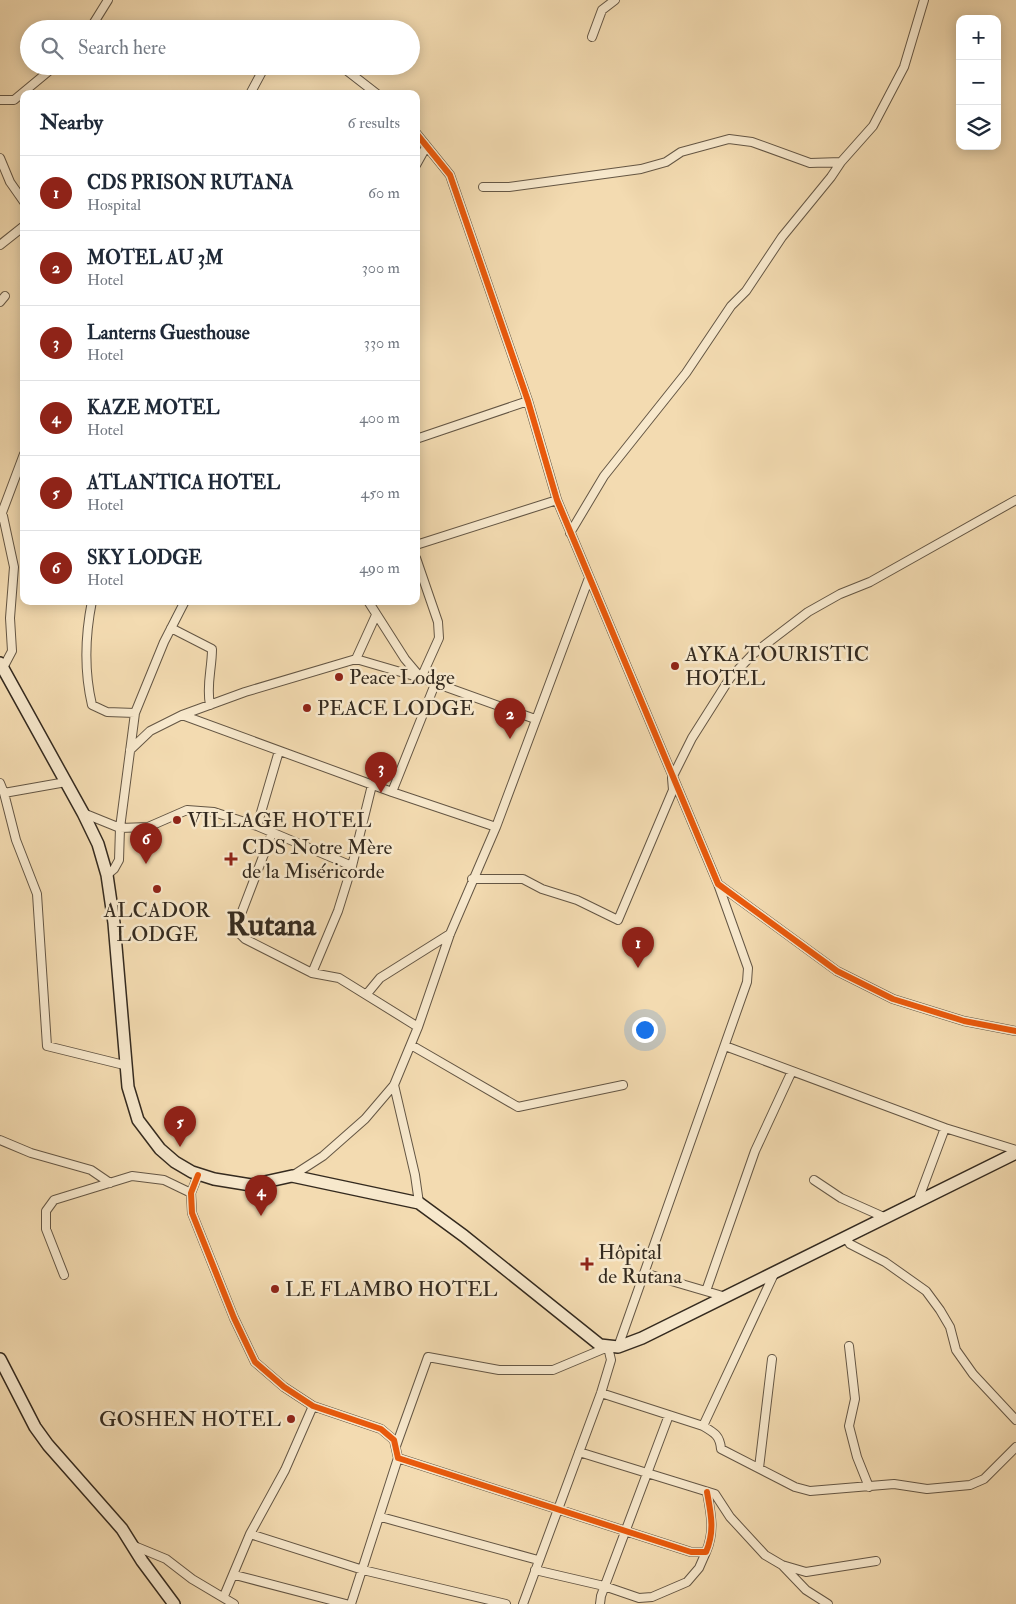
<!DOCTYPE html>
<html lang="en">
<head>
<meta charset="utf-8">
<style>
	:root { --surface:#fff; --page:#f2f2f3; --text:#1f2937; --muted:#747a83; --line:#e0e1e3; --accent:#8f2418 }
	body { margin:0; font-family:"IM FELL Double Pica",serif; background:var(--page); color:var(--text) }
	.controls { position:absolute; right:15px; top:15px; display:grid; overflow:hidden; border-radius:10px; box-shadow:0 2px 12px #0003 }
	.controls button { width:45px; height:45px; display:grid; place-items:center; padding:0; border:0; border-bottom:1px solid var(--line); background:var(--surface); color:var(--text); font:25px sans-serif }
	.you { position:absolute; left:644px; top:1029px; width:18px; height:18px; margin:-12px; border:4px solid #fff; border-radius:50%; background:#1a73e8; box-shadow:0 0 0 8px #1a73e833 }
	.badge { display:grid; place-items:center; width:32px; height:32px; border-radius:50%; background:var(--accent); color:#fff; font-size:16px; font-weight:700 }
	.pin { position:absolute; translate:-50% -41px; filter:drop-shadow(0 1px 2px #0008) }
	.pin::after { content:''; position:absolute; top:26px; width:18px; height:15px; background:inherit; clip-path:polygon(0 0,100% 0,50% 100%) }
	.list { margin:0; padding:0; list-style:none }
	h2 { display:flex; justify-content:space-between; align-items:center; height:65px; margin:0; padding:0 20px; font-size:21px }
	h2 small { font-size:16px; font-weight:400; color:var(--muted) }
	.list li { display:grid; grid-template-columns:32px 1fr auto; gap:15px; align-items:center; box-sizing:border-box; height:75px; padding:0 20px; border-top:1px solid var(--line) }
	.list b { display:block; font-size:19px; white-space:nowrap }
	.list p { margin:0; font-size:16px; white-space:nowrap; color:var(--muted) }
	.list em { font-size:16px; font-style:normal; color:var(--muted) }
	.icon { flex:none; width:28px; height:28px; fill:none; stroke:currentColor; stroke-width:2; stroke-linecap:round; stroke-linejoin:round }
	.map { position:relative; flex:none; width:1016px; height:1604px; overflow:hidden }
	.search { position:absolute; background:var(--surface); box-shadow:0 2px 12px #0003; left:20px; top:20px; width:400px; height:55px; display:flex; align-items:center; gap:12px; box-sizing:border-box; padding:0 18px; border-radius:28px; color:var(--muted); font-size:19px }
	.panel { position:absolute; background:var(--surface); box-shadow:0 2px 12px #0003; left:20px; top:90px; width:400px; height:515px; border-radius:10px }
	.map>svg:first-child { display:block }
</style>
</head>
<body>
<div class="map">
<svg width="1016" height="1604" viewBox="0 0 1016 1604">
	<rect width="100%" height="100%" fill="#f3dbb1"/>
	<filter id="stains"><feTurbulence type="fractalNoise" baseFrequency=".004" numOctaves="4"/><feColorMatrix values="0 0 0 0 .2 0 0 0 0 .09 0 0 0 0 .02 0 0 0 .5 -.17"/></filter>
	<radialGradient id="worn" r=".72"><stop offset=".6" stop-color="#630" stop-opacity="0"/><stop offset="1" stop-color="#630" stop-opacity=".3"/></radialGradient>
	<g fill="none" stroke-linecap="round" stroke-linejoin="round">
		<defs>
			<path id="street" d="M90,29L108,0
				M592,37L602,10L615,0
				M341,66L377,94
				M250,94L265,66
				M0,100H14L55,66
				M416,133L450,175L528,401L557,500L718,884L837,971L893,999L964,1021L1016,1031
				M0,158L10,182L24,202
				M416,165L426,147
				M483,187H509L641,169L666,162L681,152L729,139L752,142L810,163L841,162
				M0,245L24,226
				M0,302L5,296
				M416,439L528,401
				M3,516L14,567L10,618L12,651L3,668
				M0,518L24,454
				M570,533L604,476L686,373L731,306L746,291L782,237L831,177L841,162L873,126L904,67L924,0
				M416,545L557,500
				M92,601C85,636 84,671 92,705L107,712L135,713
				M368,601L405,659L421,678L535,719
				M171,628L212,649C212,669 206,685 210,705
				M356,659L421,678L439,638L438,622L416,558
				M182,715L392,792L496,827
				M130,750L150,731L182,715L245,692L356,659L376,615
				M0,783L4,793L66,782
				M392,792L435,684
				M4,793L16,840L37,894L47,1046L124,1065
				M83,813L120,828L148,827L187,810L214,812L257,826L279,751
				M257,826L352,866
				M272,833L238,922V932L245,939L312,973L338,911L352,866L372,785
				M107,875L114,869L119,860L120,828L135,713L164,642L185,601
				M472,879H523L542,889L577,900L618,920L673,790L672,778L692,738L730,678L753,654L808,612L840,594L870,582L1016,500
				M312,973L339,978L418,1027
				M366,995L380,978L450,934
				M411,1045L518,1107L623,1085
				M725,1046L945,1128L917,1203
				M394,1085L415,1175L419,1203
				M945,1128L1016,1150
				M0,1140L31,1153L91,1170L110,1183
				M198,1175L191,1193L192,1213L234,1318L255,1362L284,1387L313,1406L381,1429L394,1440L398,1458L691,1552H706C715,1531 711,1514 707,1492
				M292,1176L323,1156L365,1119L394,1085L418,1027L450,934L496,827L589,578
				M814,1180L841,1198L886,1218
				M845,1237L850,1244L885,1262L926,1291L940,1310L950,1327L956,1350L973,1374L1016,1420
				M644,1273L726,1297
				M64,1275L46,1229V1211L54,1200L132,1176L164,1180L191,1193
				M706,1291L755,1151L792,1071
				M849,1346L855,1399L849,1426L857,1457L869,1487
				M618,1347L747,982L748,968L718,884
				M601,1393L703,1426C715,1433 720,1436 721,1449L795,1487L810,1491L894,1484L927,1489L970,1485L984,1479L1016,1447
				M703,1426L774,1274
				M396,1446L428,1357L499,1370H553L608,1347L611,1360L601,1393L523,1604
				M579,1452L715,1494L730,1517L765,1555L782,1565L806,1572L876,1561
				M759,1468L772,1359
				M381,1517L538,1560
				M250,1534L363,1570L506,1604
				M132,1545L166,1559L192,1579L234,1604
				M783,1566L806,1590L828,1604
				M535,1570L604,1586L639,1598L652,1597L687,1582L699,1568L706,1552
				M235,1575L346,1604
				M224,1596L250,1534L285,1470L313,1406
				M351,1604L398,1458
				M600,1604L601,1596L669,1415"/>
			<path id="secondary" d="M0,663L83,813L98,844L107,875L114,923L128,1087L138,1120L160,1149L175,1162L192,1172L214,1179L251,1185L292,1176L419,1203L464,1236L600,1345L618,1347L642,1338L1016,1153
				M0,1359L35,1427L48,1445L122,1529L142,1561L174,1604"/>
		</defs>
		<use href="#street" stroke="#645644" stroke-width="10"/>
		<use href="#secondary" stroke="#342a1f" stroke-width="14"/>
		<use href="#street" stroke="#f7e8cc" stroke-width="8"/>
		<use href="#secondary" stroke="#f7e8cc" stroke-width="11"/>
		<defs>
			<path id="cycleway" d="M416,133L450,175L528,401L557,500L718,884L837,971L893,999L964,1021L1016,1031
				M198,1175L191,1193L192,1213L234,1318L255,1362L284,1387L313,1406L381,1429L394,1440L398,1458L691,1552H706C715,1531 711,1514 707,1492"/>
		</defs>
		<use href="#cycleway" stroke="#f7e8cc" stroke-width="9"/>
		<use href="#cycleway" stroke="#e8590c" stroke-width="6"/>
	</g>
	<g fill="#8f2418" stroke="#f7e8cc" stroke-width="2">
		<circle cx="675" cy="666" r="5"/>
		<circle cx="339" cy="677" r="5"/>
		<circle cx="307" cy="708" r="5"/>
		<circle cx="177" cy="820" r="5"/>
		<path d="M228.5 851.5h5v5h5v5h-5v5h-5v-5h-5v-5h5z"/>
		<circle cx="157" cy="889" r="5"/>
		<path d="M584.5 1256.5h5v5h5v5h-5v5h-5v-5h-5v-5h5z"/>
		<circle cx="275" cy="1289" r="5"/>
		<circle cx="291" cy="1419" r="5"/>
	</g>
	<g text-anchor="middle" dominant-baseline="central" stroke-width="5" stroke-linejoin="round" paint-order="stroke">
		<g font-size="21" fill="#342a1f" stroke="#f7e8cc" text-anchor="start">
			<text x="685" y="654">AYKA TOURISTIC<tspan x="685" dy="24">HOTEL</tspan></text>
			<text x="349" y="677">Peace Lodge</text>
			<text x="317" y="708">PEACE LODGE</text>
			<text x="187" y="820">VILLAGE HOTEL</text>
			<text x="242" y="847">CDS Notre Mère<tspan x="242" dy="24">de la Miséricorde</tspan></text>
			<text x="157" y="910" text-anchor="middle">ALCADOR<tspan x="157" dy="24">LODGE</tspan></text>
			<text x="598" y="1252">Hôpital<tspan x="598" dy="24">de Rutana</tspan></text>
			<text x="285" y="1289">LE FLAMBO HOTEL</text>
			<text x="281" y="1419" text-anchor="end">GOSHEN HOTEL</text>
		</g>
		<g font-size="31" font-weight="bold" fill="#342a1f" stroke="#f7e8cc">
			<text x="271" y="925">Rutana</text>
		</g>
	</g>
	<rect width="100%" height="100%" filter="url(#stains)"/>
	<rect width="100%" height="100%" fill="url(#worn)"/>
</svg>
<div class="controls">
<button>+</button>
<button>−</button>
<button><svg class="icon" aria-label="layers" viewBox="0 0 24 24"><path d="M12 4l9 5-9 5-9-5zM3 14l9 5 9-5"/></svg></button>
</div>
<div class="you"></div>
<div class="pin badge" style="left:638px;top:968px">1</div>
<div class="pin badge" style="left:510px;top:739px">2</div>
<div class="pin badge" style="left:381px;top:793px">3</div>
<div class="pin badge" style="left:261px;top:1216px">4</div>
<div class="pin badge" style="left:180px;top:1147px">5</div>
<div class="pin badge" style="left:146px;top:864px">6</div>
<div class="search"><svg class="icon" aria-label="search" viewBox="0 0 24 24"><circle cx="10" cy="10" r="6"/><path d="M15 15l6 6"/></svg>Search here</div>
<section class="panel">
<h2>Nearby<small>6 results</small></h2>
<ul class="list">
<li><span class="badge">1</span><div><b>CDS PRISON RUTANA</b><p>Hospital</p></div><em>60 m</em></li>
<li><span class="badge">2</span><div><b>MOTEL AU 3M</b><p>Hotel</p></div><em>300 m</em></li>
<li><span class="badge">3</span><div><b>Lanterns Guesthouse</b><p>Hotel</p></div><em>330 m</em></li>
<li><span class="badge">4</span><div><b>KAZE MOTEL</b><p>Hotel</p></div><em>400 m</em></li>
<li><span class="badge">5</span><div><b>ATLANTICA HOTEL</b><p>Hotel</p></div><em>450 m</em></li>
<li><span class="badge">6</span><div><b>SKY LODGE</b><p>Hotel</p></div><em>490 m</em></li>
</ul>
</section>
</div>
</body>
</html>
